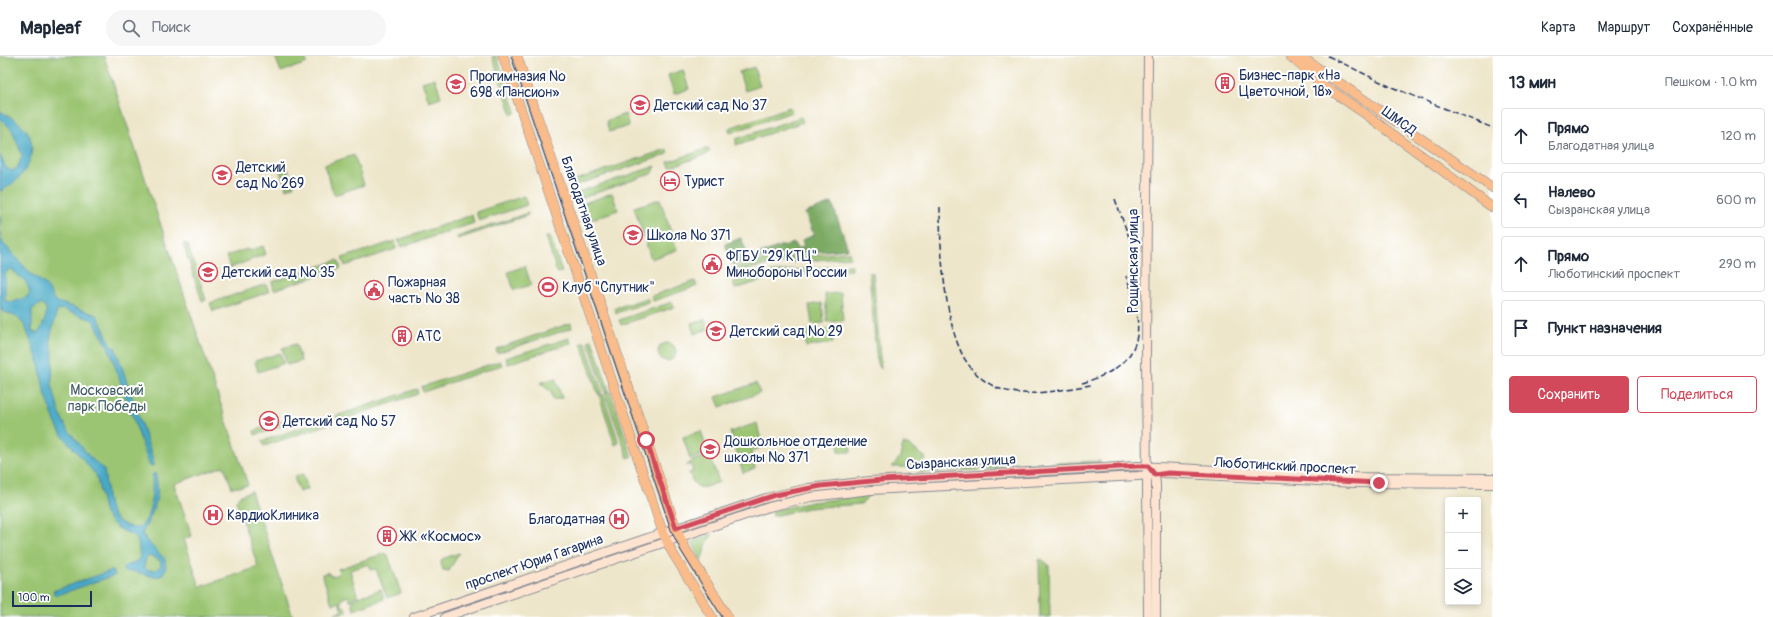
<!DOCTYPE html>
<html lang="ru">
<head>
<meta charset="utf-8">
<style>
	:root { --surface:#fff; --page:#f6f6f7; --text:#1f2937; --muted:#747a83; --line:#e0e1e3; --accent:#d1495b }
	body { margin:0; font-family:Pangolin,sans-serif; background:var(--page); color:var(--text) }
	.controls { position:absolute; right:12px; bottom:12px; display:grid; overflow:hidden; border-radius:4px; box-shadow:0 2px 6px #0003 }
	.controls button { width:36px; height:36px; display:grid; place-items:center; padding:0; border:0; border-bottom:1px solid var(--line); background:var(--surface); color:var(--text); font:20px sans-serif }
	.scale { position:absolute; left:12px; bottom:10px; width:80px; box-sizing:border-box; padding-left:4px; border:2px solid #1b2f5e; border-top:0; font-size:11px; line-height:14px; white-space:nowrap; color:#1b2f5e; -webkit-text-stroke:3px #fff; paint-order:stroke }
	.stop { position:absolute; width:12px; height:12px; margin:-9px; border:3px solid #d1495b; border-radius:50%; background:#fff }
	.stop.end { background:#d1495b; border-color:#fff; box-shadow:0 1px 4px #0008 }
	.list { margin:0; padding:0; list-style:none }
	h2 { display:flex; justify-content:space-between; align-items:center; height:52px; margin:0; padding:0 16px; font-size:17px }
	h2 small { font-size:13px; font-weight:400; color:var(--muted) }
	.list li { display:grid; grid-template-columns:26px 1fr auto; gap:12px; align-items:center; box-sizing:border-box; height:56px; margin:0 8px 8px; padding:0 8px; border:1px solid var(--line); border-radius:4px }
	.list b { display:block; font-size:15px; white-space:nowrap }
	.list p { margin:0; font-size:13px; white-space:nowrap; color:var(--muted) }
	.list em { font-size:13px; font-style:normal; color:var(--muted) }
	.actions { display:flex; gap:8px; padding:12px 16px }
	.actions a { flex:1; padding:9px 0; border:1px solid var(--accent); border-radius:4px; text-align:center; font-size:14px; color:var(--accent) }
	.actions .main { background:var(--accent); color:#fff }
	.icon { flex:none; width:22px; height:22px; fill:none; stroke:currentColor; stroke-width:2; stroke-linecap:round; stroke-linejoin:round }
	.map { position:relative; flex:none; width:1493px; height:561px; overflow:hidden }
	header { display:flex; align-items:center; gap:24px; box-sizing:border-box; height:56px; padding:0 20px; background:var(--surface); border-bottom:1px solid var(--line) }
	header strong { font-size:19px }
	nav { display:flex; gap:22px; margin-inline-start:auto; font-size:14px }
	.search { width:280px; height:36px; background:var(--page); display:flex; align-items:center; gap:10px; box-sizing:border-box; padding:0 14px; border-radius:22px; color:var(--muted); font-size:15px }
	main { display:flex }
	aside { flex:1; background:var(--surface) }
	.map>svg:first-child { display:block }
</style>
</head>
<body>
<header>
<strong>Mapleaf</strong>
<div class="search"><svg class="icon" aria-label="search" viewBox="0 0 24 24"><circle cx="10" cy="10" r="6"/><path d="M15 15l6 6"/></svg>Поиск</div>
<nav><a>Карта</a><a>Маршрут</a><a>Сохранённые</a></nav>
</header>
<main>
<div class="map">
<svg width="1493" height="561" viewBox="0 0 1493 561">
	<rect width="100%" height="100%" fill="#fff"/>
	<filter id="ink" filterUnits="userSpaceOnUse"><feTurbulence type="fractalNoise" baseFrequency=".025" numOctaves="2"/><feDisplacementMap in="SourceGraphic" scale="8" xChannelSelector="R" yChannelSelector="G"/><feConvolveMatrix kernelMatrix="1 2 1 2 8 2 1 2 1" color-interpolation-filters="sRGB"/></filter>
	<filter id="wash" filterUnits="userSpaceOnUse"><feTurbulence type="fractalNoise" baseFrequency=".012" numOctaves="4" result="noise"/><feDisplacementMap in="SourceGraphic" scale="16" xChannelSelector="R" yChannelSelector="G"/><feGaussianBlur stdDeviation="0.9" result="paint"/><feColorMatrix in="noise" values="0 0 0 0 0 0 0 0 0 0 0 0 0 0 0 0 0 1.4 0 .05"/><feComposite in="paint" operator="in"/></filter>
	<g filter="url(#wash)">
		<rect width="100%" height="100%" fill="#eee6ca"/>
		<path fill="#9bc572" stroke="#5b7a68" d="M0,0H104L248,429L232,432L224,410L174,428L192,480L184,483L200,531L258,511L236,445L239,440L251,435L293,561H0Z
			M275,0H305L307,7L281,16Z
			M492,0H497L516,56L512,59Z
			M754,11L760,30L745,35L739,16Z
			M683,14L689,33L674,38L668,19Z
			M435,22L441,41L429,45L422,26Z
			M790,51L792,56L730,77L729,72Z
			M625,58L629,70L609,76L606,65Z
			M801,61L803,66L736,89V83Z
			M709,92V96L706,99L670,111L668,106Z
			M667,93L668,98L571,131L570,126Z
			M354,99L364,129L334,139L324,109Z
			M656,110L653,117L582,142H577L575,137Z
			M288,113L294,130L286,133L280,115Z
			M612,137L618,154L584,166L579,149Z
			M524,140L527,149L479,165L476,156Z
			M660,143L677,194L651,203L634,151Z
			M528,157V159L458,183L457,181Z
			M472,159L474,167L402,191L398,184Z
			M550,180L562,216L557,217L546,181Z
			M395,185L396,193L345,210L342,202Z
			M187,187L206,244L202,245L183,188Z
			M263,190L266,198L230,212L226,200L247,193L248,195Z
			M849,196L850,201L771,208L737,216L734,212L769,203Z
			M338,204L341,212L274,234L272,226Z
			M852,209V214L776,220L735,233L733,226L772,216Z
			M525,210L531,229L514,234L508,216Z
			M869,217H873L881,313L877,307Z
			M695,225L697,230L653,245L651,240Z
			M266,228L269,236L213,255L210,247Z
			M841,237L843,265L827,266L825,238Z
			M647,242L649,246L616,257L615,252Z
			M672,246L675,251L621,269L619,264Z
			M822,247L824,267L812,268L809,249Z
			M705,263L708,273L694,278L691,267Z
			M571,267L572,272L497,297L496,293Z
			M831,272L833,287L806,291L803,276Z
			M569,282L571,287L508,308L506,302Z
			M592,284L609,334L605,336L588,285Z
			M585,286L602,336L598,338L581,287Z
			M658 296a9 9 0 1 1 18 0a9 9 0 1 1-18 0Z
			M296,288L301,305L287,309L282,292Z
			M280,297L284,307L258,316L255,305Z
			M500,305L502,309L423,336L421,331Z
			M555,322L562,342L553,344L551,336L540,327Z
			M756,327L760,337L720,351L716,341Z
			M417,333L418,338L338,365L336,360Z
			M610,335L632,400L628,402L605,337Z
			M603,338L619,387L615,389L599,339Z
			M330,362L332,367L264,390L262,385Z
			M289,363L290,368L255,379L254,375Z
			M757,367L762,389L760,392L751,395L755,412L743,417L730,376Z
			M701,375L708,397L690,403L683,381Z
			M850,381L851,396H839L838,382Z
			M903,388L910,390L926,402C918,413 905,411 892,411L900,401Z
			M710,399L719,426C702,432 697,437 689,417L693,416L691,409H686L692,405Z
			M1100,405V407L917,417L924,414L944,412Z
			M303,418L308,433L299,436L294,421Z
			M869,439L861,448L808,452L773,460L772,455L812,446Z
			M713,478L708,484L701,505L692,486Z
			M385,497L388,499L401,537L387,542L376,513L371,514L369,508L350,514L357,538L351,545L348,540L343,542L341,545L342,551L344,550L348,556L336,558L335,557L342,555L339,546L332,548L322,518L328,516L331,520L336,519L339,516L338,513Z
			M459,497L449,515L443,514L441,507L442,503Z
			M1041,503L1049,509L1050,561H1040L1039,504Z
			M381,533L384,543L354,554L352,547L358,539L359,541Z"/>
		<path fill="#7caa64" stroke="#4c6c61" d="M832,147L848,193L769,200L733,209L725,188L741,182L749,202L783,189L786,190L794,187L797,193L804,190L802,184L814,179L805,157Z"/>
		<path fill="#46a9c6" stroke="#306c92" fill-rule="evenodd" d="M0,55C9,60 21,67 27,75C41,98 22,126 0,135V99L6,112L12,115L18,111L22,99L12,74L0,62Z
			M0,161V179L3,187L31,218L46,229L55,245L97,259L112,291H115L153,403V410H150L148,405L108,290L93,264L62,253L57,255L50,283L53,298L52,329L60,358L66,371L89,400L104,414C109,440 102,464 134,472C152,474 153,430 152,419L155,417C162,439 153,458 142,477L146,484L165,503L166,513L161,520C147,523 137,512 124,516L123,511L136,506L140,501L138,486L134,480L116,471L105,458L96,419L62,379L55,366L44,334L38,304L25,270L17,261L2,255L0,249ZM10,212L26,226L30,236L27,241L13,246L5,245V218ZM41,248L46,252C47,261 43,270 38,277H35L32,275V253ZM150,500L160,504L161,509L156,514H148L144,510L146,502Z
			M113,514L115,519L55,540L53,535Z"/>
	</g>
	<g filter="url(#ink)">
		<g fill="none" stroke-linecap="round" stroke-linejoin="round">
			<defs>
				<path id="secondary" d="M1148,0L1146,297L1148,561
					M1152,415L1155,419L1156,428V561
					M414,561L766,442L809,432L870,425L1138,410L1356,421L1493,422
					M445,561L769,451L811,441L871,434L1138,420L1165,417L1355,427L1493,428"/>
				<path id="primary" d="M503,0L663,477L672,496L712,561
					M517,0L676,472L685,492L728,561
					M1290,0L1323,29L1364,57L1493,152
					M1300,0L1493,132"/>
			</defs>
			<use href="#secondary" stroke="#848a94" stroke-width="10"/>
			<use href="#primary" stroke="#848a94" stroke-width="10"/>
			<use href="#secondary" stroke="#fde4d1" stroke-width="8"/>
			<use href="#primary" stroke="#fabc8b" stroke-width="9"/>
			<path stroke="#1b2f5e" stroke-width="1" d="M511,0L671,474L681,495L722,561"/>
			<path stroke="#1b2f5e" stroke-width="1.5" stroke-dasharray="6 3" stroke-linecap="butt" d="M1328,0L1389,30L1493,72
				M1115,143L1137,203L1138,249
				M940,151C940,192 944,263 963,300C972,316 985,328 1003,334C1030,342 1064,333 1091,329
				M1082,327C1144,309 1147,275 1126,220"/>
		</g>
	</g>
	<g fill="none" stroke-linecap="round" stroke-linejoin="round" filter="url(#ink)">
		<path stroke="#d1495b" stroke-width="5" d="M646,384L676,472L775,439L821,430L882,424L1138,410H1148L1155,419L1168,417L1379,427"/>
	</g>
	<defs>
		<symbol id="building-ring" viewBox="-11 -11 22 22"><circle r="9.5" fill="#fff" stroke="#d1495b" stroke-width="1.5"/><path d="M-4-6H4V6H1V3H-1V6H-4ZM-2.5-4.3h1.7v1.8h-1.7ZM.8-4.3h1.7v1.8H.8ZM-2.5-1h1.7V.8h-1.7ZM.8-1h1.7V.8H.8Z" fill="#d1495b"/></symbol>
		<symbol id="school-ring" viewBox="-11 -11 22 22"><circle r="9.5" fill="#fff" stroke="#d1495b" stroke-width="1.5"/><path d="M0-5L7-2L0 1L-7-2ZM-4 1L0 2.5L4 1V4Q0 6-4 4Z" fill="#d1495b"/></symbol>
		<symbol id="hotel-ring" viewBox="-11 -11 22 22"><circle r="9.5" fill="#fff" stroke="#d1495b" stroke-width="1.5"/><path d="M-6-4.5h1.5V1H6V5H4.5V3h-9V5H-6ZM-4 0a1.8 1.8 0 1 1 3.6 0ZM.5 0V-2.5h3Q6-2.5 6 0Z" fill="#d1495b"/></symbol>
		<symbol id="civic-ring" viewBox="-11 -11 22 22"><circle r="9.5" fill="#fff" stroke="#d1495b" stroke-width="1.5"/><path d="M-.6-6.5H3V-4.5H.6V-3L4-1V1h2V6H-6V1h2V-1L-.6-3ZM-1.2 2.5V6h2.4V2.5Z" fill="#d1495b"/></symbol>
		<symbol id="stadium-ring" viewBox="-11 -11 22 22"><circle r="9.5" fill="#fff" stroke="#d1495b" stroke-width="1.5"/><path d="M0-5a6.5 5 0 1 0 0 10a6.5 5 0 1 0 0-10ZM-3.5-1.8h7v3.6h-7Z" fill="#d1495b"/></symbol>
		<symbol id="hospital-ring" viewBox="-11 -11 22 22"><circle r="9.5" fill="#fff" stroke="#d1495b" stroke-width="1.5"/><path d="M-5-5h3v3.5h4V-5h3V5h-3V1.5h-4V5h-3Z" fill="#d1495b"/></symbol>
	</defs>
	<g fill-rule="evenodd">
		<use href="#building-ring" x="1214" y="16" width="22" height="22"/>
		<use href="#school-ring" x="445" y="17" width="22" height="22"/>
		<use href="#school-ring" x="629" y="38" width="22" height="22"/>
		<use href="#school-ring" x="211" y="108" width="22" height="22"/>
		<use href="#hotel-ring" x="659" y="114" width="22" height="22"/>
		<use href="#school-ring" x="622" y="168" width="22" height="22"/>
		<use href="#civic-ring" x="701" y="197" width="22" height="22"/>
		<use href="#school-ring" x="197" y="205" width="22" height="22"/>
		<use href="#stadium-ring" x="537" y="220" width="22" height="22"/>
		<use href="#civic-ring" x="363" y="223" width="22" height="22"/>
		<use href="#school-ring" x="705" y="264" width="22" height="22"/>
		<use href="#building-ring" x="391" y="269" width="22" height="22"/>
		<use href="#school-ring" x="258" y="354" width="22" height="22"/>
		<use href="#school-ring" x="699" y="382" width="22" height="22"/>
		<use href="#hospital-ring" x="202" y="448" width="22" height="22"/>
		<use href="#hospital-ring" x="608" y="452" width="22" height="22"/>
		<use href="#building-ring" x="376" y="469" width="22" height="22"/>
	</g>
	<g text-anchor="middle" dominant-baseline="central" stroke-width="4" stroke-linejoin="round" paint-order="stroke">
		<g font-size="14" fill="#1b2f5e" stroke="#fff" text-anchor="start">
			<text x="1239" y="19">Бизнес-парк «На<tspan x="1239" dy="16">Цветочной, 18»</tspan></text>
			<text x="470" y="20">Прогимназия №<tspan x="470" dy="16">698 «Пансион»</tspan></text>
			<text x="654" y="49">Детский сад № 37</text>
			<text x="236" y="111">Детский<tspan x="236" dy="16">сад № 269</tspan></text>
			<text x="684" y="125">Турист</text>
			<text x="647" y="179">Школа № 371</text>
			<text x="726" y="200">ФГБУ "29 КТЦ"<tspan x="726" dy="16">Минобороны России</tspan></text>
			<text x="222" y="216">Детский сад № 35</text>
			<text x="388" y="226">Пожарная<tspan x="388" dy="16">часть № 38</tspan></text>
			<text x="562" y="231">Клуб "Спутник"</text>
			<text x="730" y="275">Детский сад № 29</text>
			<text x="416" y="280">АТС</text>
			<text x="283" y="365">Детский сад № 57</text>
			<text x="724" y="385">Дошкольное отделение<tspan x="724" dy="16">школы № 371</tspan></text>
			<text x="227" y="459">КардиоКлиника</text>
			<text x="605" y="463" text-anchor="end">Благодатная</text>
			<text x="401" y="480">ЖК «Космос»</text>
		</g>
		<g font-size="14" fill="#1b2f5e" stroke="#fff">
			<text transform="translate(1399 65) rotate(36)">ШМСД</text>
			<text transform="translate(584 155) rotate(71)">Благодатная улица</text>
			<text transform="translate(1133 205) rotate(-90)">Рощинская улица</text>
			<text transform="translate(961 406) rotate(-3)">Сызранская улица</text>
			<text transform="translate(1285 410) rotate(3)">Люботинский проспект</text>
			<text transform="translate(534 506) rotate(-19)">проспект Юрия Гагарина</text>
		</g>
		<g font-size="14" fill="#415c64" stroke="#fff">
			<text x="107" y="334">Московский<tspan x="107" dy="16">парк Победы</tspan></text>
		</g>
	</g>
</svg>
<div class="controls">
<button>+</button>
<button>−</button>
<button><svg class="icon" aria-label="layers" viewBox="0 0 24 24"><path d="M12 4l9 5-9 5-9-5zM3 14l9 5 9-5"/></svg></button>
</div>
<div class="scale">100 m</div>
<div class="stop" style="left:646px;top:384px"></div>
<div class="stop end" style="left:1379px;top:427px"></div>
</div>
<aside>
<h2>13 мин<small>Пешком · 1.0 km</small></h2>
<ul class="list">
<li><svg class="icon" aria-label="ahead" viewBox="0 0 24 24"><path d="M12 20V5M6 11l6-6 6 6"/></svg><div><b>Прямо</b><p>Благодатная улица</p></div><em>120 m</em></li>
<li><svg class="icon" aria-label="left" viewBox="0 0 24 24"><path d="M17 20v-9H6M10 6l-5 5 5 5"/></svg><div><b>Налево</b><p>Сызранская улица</p></div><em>600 m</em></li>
<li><svg class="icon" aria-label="ahead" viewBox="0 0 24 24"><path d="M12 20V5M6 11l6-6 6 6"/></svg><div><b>Прямо</b><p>Люботинский проспект</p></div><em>290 m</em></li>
<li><svg class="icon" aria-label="arrive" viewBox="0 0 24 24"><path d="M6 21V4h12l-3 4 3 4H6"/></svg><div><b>Пункт назначения</b></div></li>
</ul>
<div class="actions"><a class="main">Сохранить</a><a>Поделиться</a></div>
</aside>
</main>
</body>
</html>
